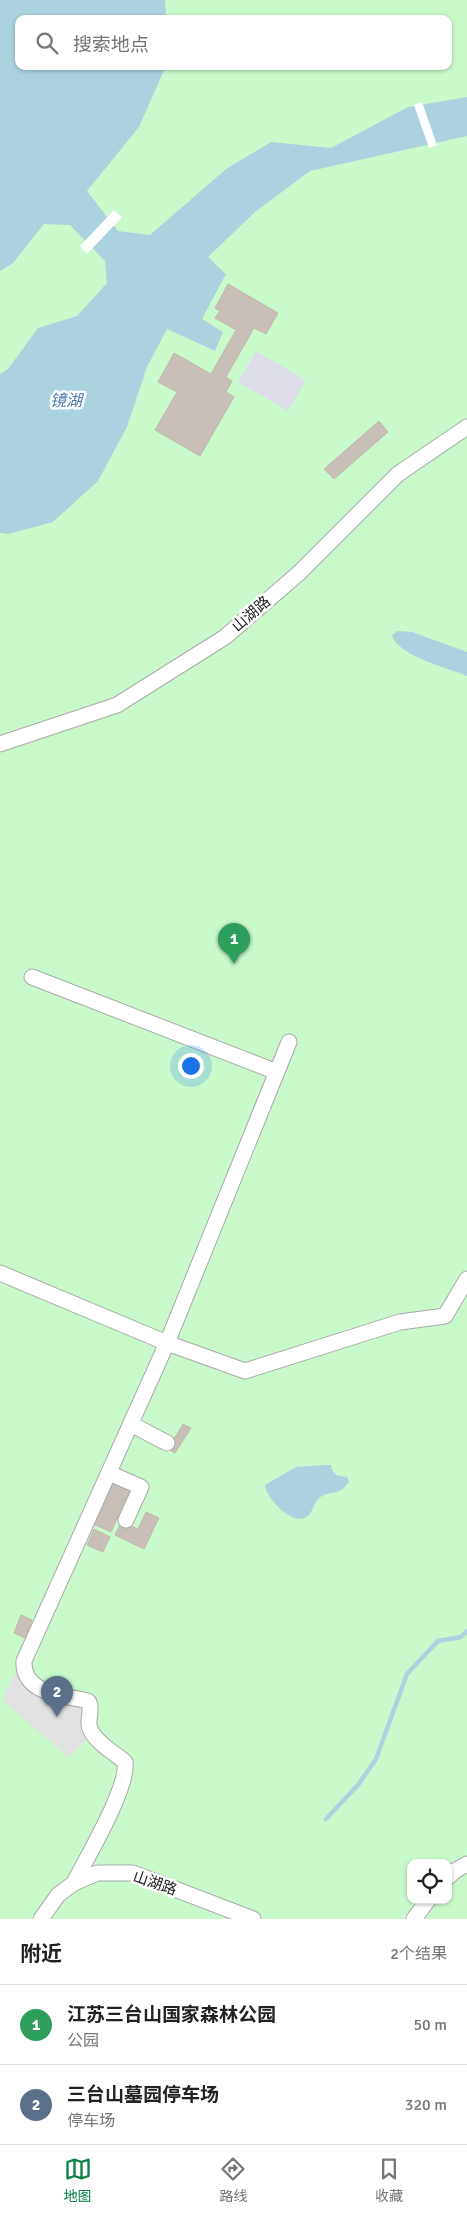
<!DOCTYPE html>
<html lang="zh">
<head>
<meta charset="utf-8">
<style>
	:root { --surface:#fff; --page:#f2f2f2; --text:#222; --muted:#767676; --line:#e0e0e0; --accent:#0b8043 }
	body { margin:0; font-family:Signika,"Noto Sans SC",sans-serif; background:var(--page); color:var(--text) }
	.controls { position:absolute; right:15px; bottom:15px; display:grid; overflow:hidden; border-radius:10px; box-shadow:0 1px 4px #0004 }
	.controls button { width:45px; height:45px; display:grid; place-items:center; padding:0; border:0; border-bottom:1px solid var(--line); background:var(--surface); color:var(--text); font:25px sans-serif }
	.you { position:absolute; left:190px; top:1065px; width:18px; height:18px; margin:-12px; border:4px solid #fff; border-radius:50%; background:#1a73e8; box-shadow:0 0 0 8px #1a73e833 }
	.badge { display:grid; place-items:center; width:32px; height:32px; border-radius:50%; background:var(--accent); color:#fff; font-size:16px; font-weight:700 }
	.pin { position:absolute; translate:-50% -41px; filter:drop-shadow(0 1px 2px #0008) }
	.pin::after { content:''; position:absolute; top:26px; width:18px; height:15px; background:inherit; clip-path:polygon(0 0,100% 0,50% 100%) }
	.list { margin:0; padding:0; list-style:none }
	h2 { display:flex; justify-content:space-between; align-items:center; height:65px; margin:0; padding:0 20px; font-size:21px }
	h2 small { font-size:16px; font-weight:400; color:var(--muted) }
	.list li { display:grid; grid-template-columns:32px 1fr auto; gap:15px; align-items:center; box-sizing:border-box; height:80px; padding:0 20px; border-top:1px solid var(--line) }
	.list b { display:block; font-size:19px; white-space:nowrap }
	.list p { margin:0; font-size:16px; white-space:nowrap; color:var(--muted) }
	.list em { font-size:16px; font-style:normal; color:var(--muted) }
	.icon { flex:none; width:28px; height:28px; fill:none; stroke:currentColor; stroke-width:2; stroke-linecap:round; stroke-linejoin:round }
	.map { position:relative; flex:none; width:467px; height:1919px; overflow:hidden }
	.search { position:absolute; background:var(--surface); box-shadow:0 1px 4px #0004; left:15px; right:15px; top:15px; height:55px; display:flex; align-items:center; gap:12px; box-sizing:border-box; padding:0 18px; border-radius:10px; color:var(--muted); font-size:19px }
	.sheet { height:225px; background:var(--surface) }
	nav { display:flex; justify-content:space-around; align-items:center; box-sizing:border-box; height:70px; border-top:1px solid var(--line); background:var(--surface); font-size:14px; color:var(--muted) }
	nav a { display:grid; justify-items:center; gap:2px }
	nav .on { color:var(--accent) }
	.map>svg:first-child { display:block }
</style>
</head>
<body>
<div class="map">
<svg width="467" height="1919" viewBox="0 0 467 1919">
	<rect width="100%" height="100%" fill="#f2efe9"/>
	<path fill="#c8facc" fill-rule="evenodd" d="M0,0H467V1919H0ZM19,19H448V66H19ZM411,1863H448V1900H411Z"/>
	<path fill="#e2e2e2" d="M29,1673L35,1683L94,1699L91,1734L69,1758L2,1700L14,1676Z"/>
	<path fill="#dddde8" d="M256,351L306,380L288,411L238,382Z"/>
	<path fill="#aad3df" d="M0,0H165L166,19H19V66H166L139,127L87,191L118,231L150,235L226,169L271,142L331,148L408,107L467,97V136L310,171L255,212L208,257L226,274L202,319L223,332L215,351L167,329L147,367L127,427L98,481L53,522L8,534L0,533V374L8,369L38,328L77,316L107,283L105,261L70,225L44,224L13,263L0,271Z
		M398,631L412,632L467,652V676C448,668 396,655 392,635Z
		M324,1465H331C333,1475 337,1476 347,1477L349,1482C337,1498 331,1489 319,1498C313,1503 314,1512 306,1517C292,1526 266,1498 265,1485L296,1467Z"/>
	<path fill="#fff" d="M422,102L437,145L429,148L414,105Z
		M114,210L122,217L87,254L80,246Z"/>
	<g fill="none" stroke-linecap="round" stroke-linejoin="round">
		<path stroke="#aad3df" stroke-width="4.5" d="M326,1819L358,1785L376,1759L407,1674L438,1641L461,1637L467,1631"/>
	</g>
	<path fill="#c7bfb8" stroke="#c4b6ab" d="M228,284L278,313L266,334L254,328L226,377L232,381L226,392L234,397L200,456L155,430L177,392L158,382L174,353L211,374L236,330L215,318L220,311L215,308Z
		M379,421L388,432L334,479L324,469Z
		M183,1424L191,1428L175,1453L168,1449Z
		M113,1479L131,1487L111,1532L93,1524Z
		M146,1512L159,1518L144,1549L115,1535L122,1521L138,1529Z
		M94,1529L110,1537L103,1552L87,1545Z
		M21,1615L32,1620L25,1638L14,1633Z"/>
	<g fill="none" stroke-linecap="round" stroke-linejoin="round">
		<defs>
			<path id="minor" d="M0,744L117,705L225,637L299,573L398,474L467,427
				M32,977L277,1072
				M0,1273L167,1343L245,1371L400,1322L445,1316L467,1279
				M131,1424L167,1443
				M109,1473L141,1487L126,1520
				M448,1877L456,1870L467,1864
				M74,1883C87,1857 129,1787 125,1762C115,1753 91,1740 89,1725C88,1717 93,1708 88,1701C63,1695 22,1694 24,1661L167,1343L289,1042
				M41,1919L58,1895L74,1883L97,1873H133L253,1919
				M414,1919L428,1900"/>
		</defs>
		<use href="#minor" stroke="#a9a9a9" stroke-width="17"/>
		<use href="#minor" stroke="#fff" stroke-width="15"/>
	</g>
	<g text-anchor="middle" dominant-baseline="central" stroke-width="5" stroke-linejoin="round" paint-order="stroke">
		<g font-size="15" fill="#222" stroke="#fff">
			<text transform="translate(251 614) rotate(-41)">山湖路</text>
			<text transform="translate(155 1883) rotate(19)">山湖路</text>
		</g>
		<g font-size="16" font-style="italic" fill="#4a7aab" stroke="#fff">
			<text x="66" y="401">镜湖</text>
		</g>
	</g>
</svg>
<div class="controls">
<button><svg class="icon" aria-label="locate" viewBox="0 0 24 24"><circle cx="12" cy="12" r="6"/><path d="M12 2v4M12 18v4M2 12h4M18 12h4"/></svg></button>
</div>
<div class="you"></div>
<div class="pin badge" style="left:234px;top:964px;background:#2e9e5b">1</div>
<div class="pin badge" style="left:57px;top:1717px;background:#5c6f8a">2</div>
<div class="search"><svg class="icon" aria-label="search" viewBox="0 0 24 24"><circle cx="10" cy="10" r="6"/><path d="M15 15l6 6"/></svg>搜索地点</div>
</div>
<section class="sheet">
<h2>附近<small>2个结果</small></h2>
<ul class="list">
<li><span class="badge" style="background:#2e9e5b">1</span><div><b>江苏三台山国家森林公园</b><p>公园</p></div><em>50 m</em></li>
<li><span class="badge" style="background:#5c6f8a">2</span><div><b>三台山墓园停车场</b><p>停车场</p></div><em>320 m</em></li>
</ul>
</section>
<nav>
<a class="on"><svg class="icon" aria-label="map" viewBox="0 0 24 24"><path d="M3 6l6-2 6 2 6-2v14l-6 2-6-2-6 2zM9 4v14M15 6v14"/></svg>地图</a>
<a><svg class="icon" aria-label="directions" viewBox="0 0 24 24"><path d="M12 3l9 9-9 9-9-9zM9 14v-3h6M13 9l2 2-2 2"/></svg>路线</a>
<a><svg class="icon" aria-label="saved" viewBox="0 0 24 24"><path d="M7 4h10v16l-5-4-5 4z"/></svg>收藏</a>
</nav>
</body>
</html>
